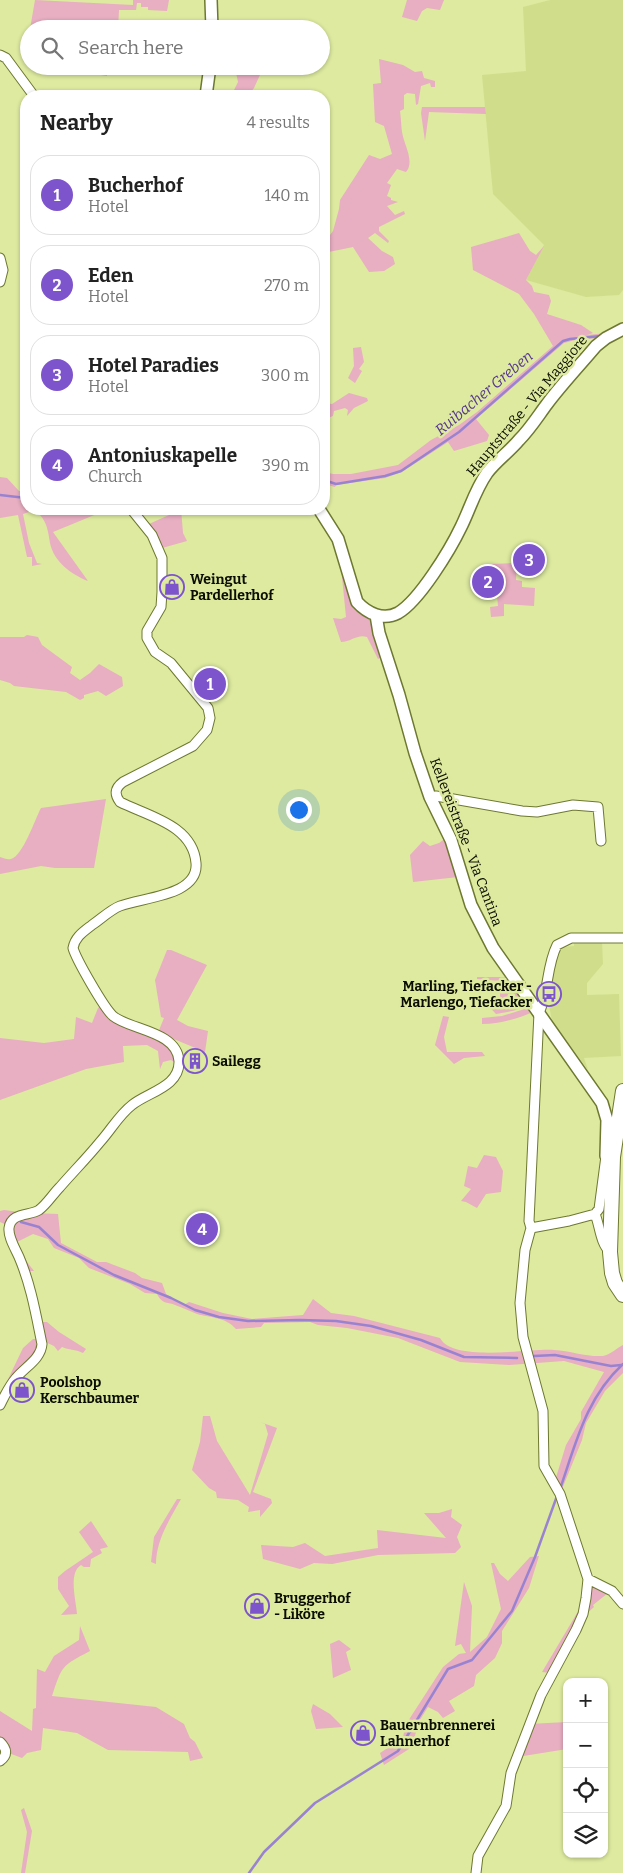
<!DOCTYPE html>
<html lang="en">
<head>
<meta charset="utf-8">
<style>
	:root { --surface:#fff; --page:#f2f2f2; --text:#222; --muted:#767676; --line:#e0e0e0; --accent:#7e54cd }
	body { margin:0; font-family:Bitter,serif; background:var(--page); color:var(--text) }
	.controls { position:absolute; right:15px; bottom:15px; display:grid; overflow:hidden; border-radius:10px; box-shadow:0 1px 4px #0004 }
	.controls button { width:45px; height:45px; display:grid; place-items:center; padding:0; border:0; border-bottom:1px solid var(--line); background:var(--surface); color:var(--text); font:25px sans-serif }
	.you { position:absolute; left:298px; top:809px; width:18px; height:18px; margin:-12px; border:4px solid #fff; border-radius:50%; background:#1a73e8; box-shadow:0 0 0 8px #1a73e833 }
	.badge { display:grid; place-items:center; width:32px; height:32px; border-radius:50%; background:var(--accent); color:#fff; font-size:16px; font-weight:700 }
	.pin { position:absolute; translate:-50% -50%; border:2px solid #fff; box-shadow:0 1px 5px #0006 }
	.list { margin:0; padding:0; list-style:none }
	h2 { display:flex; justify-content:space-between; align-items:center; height:65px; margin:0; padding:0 20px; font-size:21px }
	h2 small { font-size:16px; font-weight:400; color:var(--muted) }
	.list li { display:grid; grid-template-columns:32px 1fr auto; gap:15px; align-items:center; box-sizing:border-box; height:80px; margin:0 10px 10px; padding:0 10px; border:1px solid var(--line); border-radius:20px }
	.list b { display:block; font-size:19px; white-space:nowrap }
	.list p { margin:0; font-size:16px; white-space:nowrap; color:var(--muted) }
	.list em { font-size:16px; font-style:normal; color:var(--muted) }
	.icon { flex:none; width:28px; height:28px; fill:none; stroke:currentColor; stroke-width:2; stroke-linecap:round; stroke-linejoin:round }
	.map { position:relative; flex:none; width:623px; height:1873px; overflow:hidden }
	.search { position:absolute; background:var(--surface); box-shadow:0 1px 4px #0004; left:20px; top:20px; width:310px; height:55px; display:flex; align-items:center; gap:12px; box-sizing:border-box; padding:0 18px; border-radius:28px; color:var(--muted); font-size:19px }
	.panel { position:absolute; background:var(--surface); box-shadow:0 1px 4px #0004; left:20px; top:90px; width:310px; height:425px; border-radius:20px }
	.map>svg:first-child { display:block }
</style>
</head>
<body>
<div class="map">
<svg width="623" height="1873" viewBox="0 0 623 1873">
	<rect width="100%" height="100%" fill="#ddea9f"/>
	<path fill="#d0de8b" d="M550,0H623V290L619,295L586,297L526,280L544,245L493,194L482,75L526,71L523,7Z
		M602,941L603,964L587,983V995L619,994L621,1056L584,1058L588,1070L552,1021L549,1005L556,957L562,947L574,946V942Z"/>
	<path fill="#e8aec2" d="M35,0L133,5V0H169L167,11L148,10V7H141V3H137L136,10H119L118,29H30Z
		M407,0H444L440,10L427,8L422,11L417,21L402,17Z
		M379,59L403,65L415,72L422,71L424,78L435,81V87H431L430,83L421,86L418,104L416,105L415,94L407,93L404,95V109L400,111C401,118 401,125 402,132C404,145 415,161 406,172L397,169L387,183L391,185L387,196L391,198V200L398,202L387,206L395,215L404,211L405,214L379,227V231L389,241L388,243L375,233L368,238L382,251L393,257L395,264L384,271L369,272L353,247L324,253V243L333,231L339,209L340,200L369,155L380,159L392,154L384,126L375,122L373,84L381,83Z
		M64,66H107V76L64,69Z
		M218,66H264L254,88L248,96H236L232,94L238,82L235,68L218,70Z
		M422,107H485L486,114L429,112L425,141L421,113Z
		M519,233L530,251L536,255L544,246L526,280L532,286L534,292L549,295L551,301L547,314L581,325L593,333L587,335L616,332L606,338L579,339L564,343L476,419L489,435L487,441L454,451L448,442L402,472L385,478L336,485L335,487L324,484V472L333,474H351L398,465L431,440L459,425L477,412L553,346L534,314L519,294L473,270L471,247Z
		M361,347L364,362L359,369L362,371L355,383L348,378L354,366L353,348Z
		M349,393L367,398L368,401L354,408L347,416L348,410L345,408L334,411L333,416L328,418V420H324V403L332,404Z
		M0,477L7,478L19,491H26V509H109L53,532L88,581C71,574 54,562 50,543C48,531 47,522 39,514L29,512L23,514L29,543L37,563L42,564L32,566V557H27L18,515L0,518Z
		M175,509H181L183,533L187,541L162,548L149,524L169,515Z
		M517,563L516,580L522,581V587L535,588L534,606L504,604V616L491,617L490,607L498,606L495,573L482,574L481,567L491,564Z
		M341,567L361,612L369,618L377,635L383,656L378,659L367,637C357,634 351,642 341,642L333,618L341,619L346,617Z
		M27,635L38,637L42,645L72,667L70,673L80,680L90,673L99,664L122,677L123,686L106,696L98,691L84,695V698L80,700L66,692L14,686L10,683L0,680V637H24Z
		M106,799L94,868H55L41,866L0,874V857C4,858 7,860 11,859C23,856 35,819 41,808Z
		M446,838L458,877L413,882L410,855L423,841L430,846L439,843Z
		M167,950H171L207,965L177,1020L188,1026L208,1031L205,1052L169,1037L168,1042L178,1065L171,1060L163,1062L160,1069L158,1051L147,1045L123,1046L124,1062L86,1069L0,1100V1038L44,1043L74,1039L76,1017L92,1023L98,1008L104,1004L109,1012L157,1035L164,1018L161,1017L155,980Z
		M477,977H509L527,1004C519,1011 507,1012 496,1014L483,1000L500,1001V981L477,979Z
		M534,1006L537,1010C521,1018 500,1024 482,1024V1018L502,1016Z
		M443,1016L449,1017L444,1037L447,1052H482L485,1056L464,1058L454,1064L435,1045Z
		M484,1155L496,1157L503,1171L501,1192L486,1194L477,1208L466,1202L461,1201L471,1189L464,1186L468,1166L477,1168Z
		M4,1210C22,1213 40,1213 58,1214L61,1243L97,1262H106L135,1273L142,1278L162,1283L166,1294L184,1305L189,1302L223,1313L252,1319L303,1315L313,1299L331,1313L354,1316L440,1338C453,1363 530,1348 554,1350C571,1351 586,1357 603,1356C610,1355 617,1348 623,1345V1373L605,1391L586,1423L582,1440L560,1494L554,1484L566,1445L581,1419V1412L604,1372L564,1361L509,1365L460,1362L398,1338L347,1328L318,1325L310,1322L264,1323L261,1327L236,1329C226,1317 211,1318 197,1314C190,1311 183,1308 175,1305C166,1301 163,1305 157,1294L145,1293L130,1284L89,1268L79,1258L54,1248L48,1239L33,1234L17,1242L27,1262L34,1271H25L9,1226L0,1222V1211Z
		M37,1322H47L59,1332L86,1349L83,1353C75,1349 69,1350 62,1347L58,1351L54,1346L41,1340L42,1344L0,1396L23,1348L33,1339H41Z
		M203,1416H210L217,1441L250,1495L268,1434L265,1424L260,1422L277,1428L253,1492L271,1499L272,1503L260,1517V1510L248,1512L249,1507L238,1500L217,1498L216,1492L209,1488L192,1470L200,1442Z
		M177,1499H181C170,1519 156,1540 156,1564L151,1562L154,1537Z
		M452,1509L451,1517L462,1525L457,1537L461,1547L455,1553L378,1555L332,1564L314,1563L300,1569L263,1559L261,1545L293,1547L305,1543L325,1556L378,1548L377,1530L446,1538L424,1513H439Z
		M91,1521L108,1547L100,1549L102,1553L91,1559L90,1567H84L81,1565C68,1573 76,1600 77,1614L61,1615L69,1606L58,1589V1577L65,1571L93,1552L79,1532Z
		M539,1556L529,1588L502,1631V1643L495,1658L476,1675L474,1686L449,1701L455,1711L443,1718L438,1712L428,1707L418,1723L415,1736L409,1749L384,1765L380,1753L403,1738L404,1732L410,1718L443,1667L459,1654L466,1653L461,1644L455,1646L464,1582L472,1606L470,1652L487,1637L501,1609L491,1563H494L500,1574L508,1581L530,1557Z
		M588,1579L608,1593L593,1605L594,1607L585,1615L551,1673L542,1672L586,1598Z
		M80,1626L90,1651C61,1666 62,1666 52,1696L156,1707L184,1724L190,1738L195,1742L203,1758L190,1761L188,1752L108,1750L77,1733L43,1728L41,1750L27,1753L22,1758L6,1752L0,1742V1711L32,1731L33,1709L36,1708L37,1669L45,1672L54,1656L79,1640Z
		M339,1640L351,1649L346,1652L351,1670L333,1678L330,1644Z
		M313,1704L330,1714L343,1727L316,1729L311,1711Z
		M567,1722V1749L517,1757L529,1724Z
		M24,1808L32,1831L25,1873H21L27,1832L21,1810Z"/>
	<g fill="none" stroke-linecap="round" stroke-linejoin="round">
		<path stroke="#9983d1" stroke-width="2.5" d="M324,480L336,484L385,476L401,471L459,432L563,341L570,339L601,336
			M0,495L26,498
			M21,1222L39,1227L58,1245L114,1275L171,1298L195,1310L219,1317L248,1321L300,1320L336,1321L371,1326L421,1340L464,1357L517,1358
			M534,1356L555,1355L611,1366L621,1365
			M560,1489C576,1443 586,1398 623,1364
			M249,1873L264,1852L315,1803L398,1751L448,1669L472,1660L512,1611L535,1557L557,1496"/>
		<defs>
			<path id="minor" d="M0,55L6,58L34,96
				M0,258L3,270L0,282
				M430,797L436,796L522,811L537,812L573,805L598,807L601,841
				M606,1156L599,1209L595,1214C600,1226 600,1243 610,1252
				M531,1228L569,1221L595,1214
				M0,1405C5,1395 9,1386 16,1378C25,1367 41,1359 42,1344C36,1315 31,1285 19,1257C15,1248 8,1237 9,1228C11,1212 30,1216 39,1210C47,1204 53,1194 60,1187C73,1172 87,1158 100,1142C111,1130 119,1115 132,1105C148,1092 180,1087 179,1061C177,1031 130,1030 113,1016C104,1008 76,959 73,948C75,937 83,932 92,925C101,919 110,910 120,906C143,897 199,896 196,863C193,825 148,816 120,802C114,794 115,788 123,782L193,746L207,730L210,718L208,708L171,663L155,652L147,638V631L161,607L162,592V558L152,535L131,509
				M588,1579L612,1591L623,1604
				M0,1742C7,1749 8,1755 0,1761
				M476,1873L478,1856L506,1806L511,1773L541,1695L576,1630L583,1614L586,1598L588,1579L560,1494L544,1466L543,1411L523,1337L520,1303L525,1250L531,1228L529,1221L539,1013C549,991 546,967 557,945L571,938H623"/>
			<path id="tertiary" d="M211,0L212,29
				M206,96L210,66
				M319,509L338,539L357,602C367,613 383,621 398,613C419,601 450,550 461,527C470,509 475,490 487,473C496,461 509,452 519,440C530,429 538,416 547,404C562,384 580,365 596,346L606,338L623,329
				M376,615L379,633L399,695L415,753L430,797L451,840L471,905L493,948L602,1103L607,1120L606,1156L613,1157"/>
			<path id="primary" d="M623,1091L613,1157L610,1252L612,1273L615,1283L623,1295"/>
		</defs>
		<use href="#minor" stroke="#6e7830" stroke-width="11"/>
		<use href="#tertiary" stroke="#6e7830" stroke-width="14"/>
		<use href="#primary" stroke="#6e7830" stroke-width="16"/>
		<use href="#minor" stroke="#fff" stroke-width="9"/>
		<use href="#tertiary" stroke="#fff" stroke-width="11"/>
		<use href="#primary" stroke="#fff" stroke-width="14"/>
	</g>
	<defs>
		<symbol id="shop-ring" viewBox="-11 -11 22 22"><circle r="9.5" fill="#ddea9f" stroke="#7e54cd" stroke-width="1.5"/><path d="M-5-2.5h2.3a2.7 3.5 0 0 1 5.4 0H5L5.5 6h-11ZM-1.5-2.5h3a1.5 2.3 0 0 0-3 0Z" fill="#7e54cd"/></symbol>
		<symbol id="bus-ring" viewBox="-11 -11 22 22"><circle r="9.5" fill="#ddea9f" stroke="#7e54cd" stroke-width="1.5"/><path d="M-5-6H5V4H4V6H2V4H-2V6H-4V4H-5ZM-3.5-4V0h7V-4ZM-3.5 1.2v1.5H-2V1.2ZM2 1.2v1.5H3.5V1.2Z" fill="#7e54cd"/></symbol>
		<symbol id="building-ring" viewBox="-11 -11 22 22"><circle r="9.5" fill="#ddea9f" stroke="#7e54cd" stroke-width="1.5"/><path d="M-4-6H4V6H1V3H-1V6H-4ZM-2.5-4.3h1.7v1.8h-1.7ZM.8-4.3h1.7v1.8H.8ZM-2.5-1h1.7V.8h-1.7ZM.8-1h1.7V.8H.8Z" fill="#7e54cd"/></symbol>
	</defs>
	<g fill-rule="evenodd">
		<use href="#shop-ring" x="158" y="573" width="28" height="28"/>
		<use href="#bus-ring" x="535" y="980" width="28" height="28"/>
		<use href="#building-ring" x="181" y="1047" width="28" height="28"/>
		<use href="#shop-ring" x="8" y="1376" width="28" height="28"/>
		<use href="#shop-ring" x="243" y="1592" width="28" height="28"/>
		<use href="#shop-ring" x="349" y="1719" width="28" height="28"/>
	</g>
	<g text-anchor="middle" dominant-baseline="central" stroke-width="5" stroke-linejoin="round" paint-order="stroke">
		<g font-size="14" fill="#0b0d00" stroke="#ddea9f">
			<text transform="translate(527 406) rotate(-50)">Hauptstraße - Via Maggiore</text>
			<text transform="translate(466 842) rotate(69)">Kellereistraße - Via Cantina</text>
		</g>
		<g font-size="14" font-weight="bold" fill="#0b0d00" stroke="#ddea9f" text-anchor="start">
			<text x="190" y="579">Weingut<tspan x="190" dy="16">Pardellerhof</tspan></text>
			<text x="532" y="986" text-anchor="end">Marling, Tiefacker -<tspan x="532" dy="16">Marlengo, Tiefacker</tspan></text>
			<text x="212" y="1061">Sailegg</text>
			<text x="40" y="1382">Poolshop<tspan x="40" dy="16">Kerschbaumer</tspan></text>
			<text x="274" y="1598">Bruggerhof<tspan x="274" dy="16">- Liköre</tspan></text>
			<text x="380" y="1725">Bauernbrennerei<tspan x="380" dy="16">Lahnerhof</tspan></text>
		</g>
		<g font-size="15" font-style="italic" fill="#563591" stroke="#ddea9f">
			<text transform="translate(484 393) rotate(-40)">Ruibacher Greben</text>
		</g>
	</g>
</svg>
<div class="controls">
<button>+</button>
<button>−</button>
<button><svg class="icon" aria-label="locate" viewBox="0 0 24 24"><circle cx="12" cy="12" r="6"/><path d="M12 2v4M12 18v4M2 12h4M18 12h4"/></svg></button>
<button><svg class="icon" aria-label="layers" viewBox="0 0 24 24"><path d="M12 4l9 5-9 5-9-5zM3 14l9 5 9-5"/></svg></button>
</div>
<div class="you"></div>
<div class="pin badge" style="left:210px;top:684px">1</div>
<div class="pin badge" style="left:488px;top:582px">2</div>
<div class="pin badge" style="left:529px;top:560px">3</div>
<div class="pin badge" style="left:202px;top:1229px">4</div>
<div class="search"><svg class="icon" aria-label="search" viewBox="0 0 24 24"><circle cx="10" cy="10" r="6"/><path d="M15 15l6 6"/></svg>Search here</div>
<section class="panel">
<h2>Nearby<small>4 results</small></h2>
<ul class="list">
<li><span class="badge">1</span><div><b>Bucherhof</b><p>Hotel</p></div><em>140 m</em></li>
<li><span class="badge">2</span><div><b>Eden</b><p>Hotel</p></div><em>270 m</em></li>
<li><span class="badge">3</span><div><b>Hotel Paradies</b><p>Hotel</p></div><em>300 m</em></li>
<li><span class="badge">4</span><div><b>Antoniuskapelle</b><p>Church</p></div><em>390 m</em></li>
</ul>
</section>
</div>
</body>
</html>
